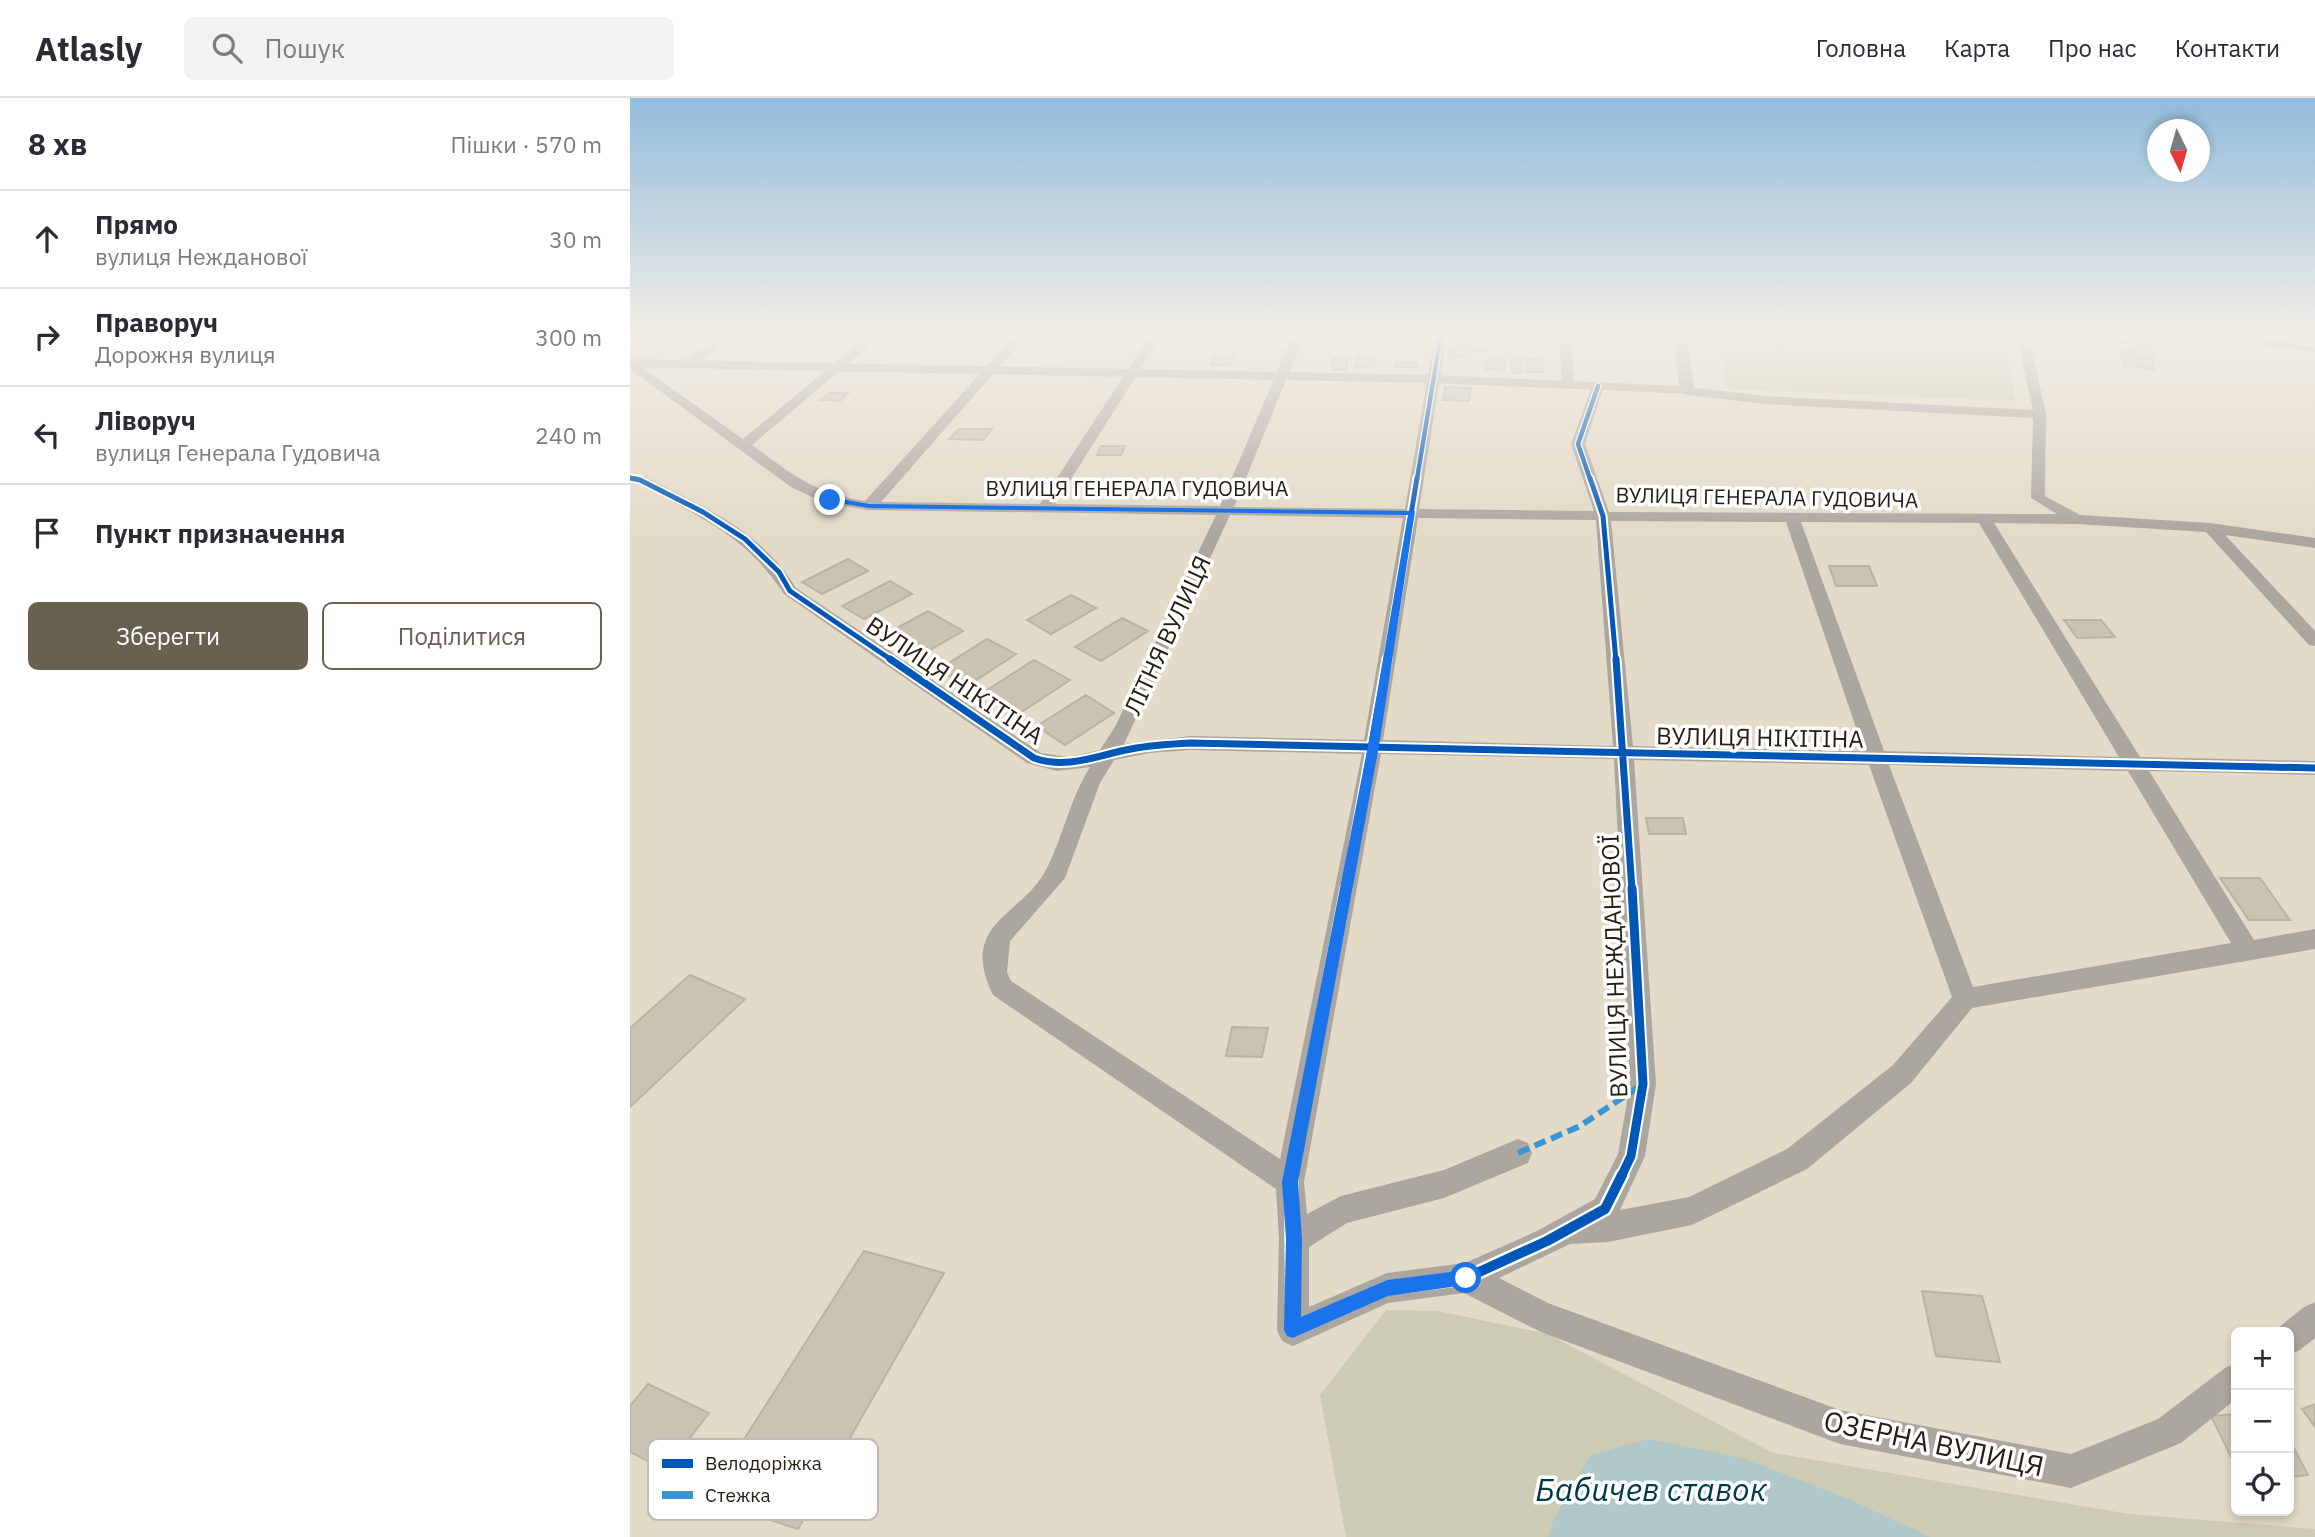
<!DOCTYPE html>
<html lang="uk">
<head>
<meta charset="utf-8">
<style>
	:root { --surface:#fff; --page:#f2f2f3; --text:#2b2b33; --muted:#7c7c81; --line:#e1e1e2; --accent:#686051 }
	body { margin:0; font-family:"IBM Plex Sans",sans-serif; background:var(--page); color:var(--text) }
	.controls { position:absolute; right:21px; bottom:21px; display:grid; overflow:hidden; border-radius:10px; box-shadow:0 4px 10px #0003 }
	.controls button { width:63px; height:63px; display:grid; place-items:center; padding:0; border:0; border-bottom:2px solid var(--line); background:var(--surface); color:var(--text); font:35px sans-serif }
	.compass { position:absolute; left:1517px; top:21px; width:63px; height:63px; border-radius:50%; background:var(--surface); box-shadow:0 4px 10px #0003; rotate:175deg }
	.stop { position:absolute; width:21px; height:21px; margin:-16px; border:5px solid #1a73e8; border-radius:50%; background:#fff }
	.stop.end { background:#1a73e8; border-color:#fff; box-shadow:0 2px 7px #0008 }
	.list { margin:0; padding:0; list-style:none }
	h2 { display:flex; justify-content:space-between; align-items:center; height:91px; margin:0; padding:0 28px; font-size:30px }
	h2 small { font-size:23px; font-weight:400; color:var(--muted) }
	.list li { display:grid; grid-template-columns:46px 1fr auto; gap:21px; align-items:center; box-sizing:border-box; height:98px; padding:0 28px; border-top:2px solid var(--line) }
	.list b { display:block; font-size:26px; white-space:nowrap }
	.list p { margin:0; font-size:23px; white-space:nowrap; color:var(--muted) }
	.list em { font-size:23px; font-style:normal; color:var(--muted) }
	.actions { display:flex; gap:14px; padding:21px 28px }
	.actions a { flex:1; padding:16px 0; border:2px solid var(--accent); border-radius:10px; text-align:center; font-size:24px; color:var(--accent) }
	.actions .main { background:var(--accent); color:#fff }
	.icon { flex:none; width:38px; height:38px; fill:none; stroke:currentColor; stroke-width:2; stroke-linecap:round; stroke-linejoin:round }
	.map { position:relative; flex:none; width:1685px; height:1439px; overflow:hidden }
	header { display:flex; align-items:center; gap:42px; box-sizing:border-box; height:98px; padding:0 35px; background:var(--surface); border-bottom:2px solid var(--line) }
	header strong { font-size:33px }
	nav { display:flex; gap:38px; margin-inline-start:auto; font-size:24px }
	.search { width:490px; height:63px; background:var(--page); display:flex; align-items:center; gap:18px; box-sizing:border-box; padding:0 24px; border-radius:10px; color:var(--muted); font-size:26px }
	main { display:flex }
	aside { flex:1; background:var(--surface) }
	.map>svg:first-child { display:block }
</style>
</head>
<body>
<header>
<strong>Atlasly</strong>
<div class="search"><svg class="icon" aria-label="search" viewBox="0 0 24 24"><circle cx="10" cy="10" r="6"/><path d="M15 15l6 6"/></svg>Пошук</div>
<nav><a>Головна</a><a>Карта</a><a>Про нас</a><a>Контакти</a></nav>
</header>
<main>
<aside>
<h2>8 хв<small>Пішки · 570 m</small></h2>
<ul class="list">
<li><svg class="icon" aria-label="ahead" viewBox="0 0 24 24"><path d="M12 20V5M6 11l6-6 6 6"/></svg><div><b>Прямо</b><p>вулиця Нежданової</p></div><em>30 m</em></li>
<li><svg class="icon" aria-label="right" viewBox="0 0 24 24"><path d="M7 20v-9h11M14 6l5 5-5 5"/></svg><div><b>Праворуч</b><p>Дорожня вулиця</p></div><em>300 m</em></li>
<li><svg class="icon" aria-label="left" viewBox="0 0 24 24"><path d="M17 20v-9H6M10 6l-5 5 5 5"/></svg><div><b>Ліворуч</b><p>вулиця Генерала Гудовича</p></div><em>240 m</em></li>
<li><svg class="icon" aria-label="arrive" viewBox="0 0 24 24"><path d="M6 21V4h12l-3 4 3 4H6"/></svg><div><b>Пункт призначення</b></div></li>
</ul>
<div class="actions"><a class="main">Зберегти</a><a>Поділитися</a></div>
</aside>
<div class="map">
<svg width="1685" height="1439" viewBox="0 0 1685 1439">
	<rect width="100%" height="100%" fill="#e3dac7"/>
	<path fill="#cdcbb4" d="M1087,236H1371L1386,303L1098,291Z
		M756,1212L808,1213L918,1236L1143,1355L1499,1416L1685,1431V1439H716L690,1297Z"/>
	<path fill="#b1c8cb" d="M1019,1341L1112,1360L1214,1399L1300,1439H918L925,1418L961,1357Z"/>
	<path fill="#cac3b3" stroke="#bab3a4" stroke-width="2" d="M1500,236L1520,238L1524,249L1485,244L1484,241L1502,243Z
		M878,237H895L897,247H880Z
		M821,240L841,241L840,247L819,246Z
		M927,240L929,249H903L902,241Z
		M824,249H854L855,253H839L840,258L819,260V252H824Z
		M1493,250L1520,252L1524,259L1497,257Z
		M744,257V268L725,269L726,258Z
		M1491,257L1522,261L1525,271L1494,267Z
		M584,258H603L600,267H581Z
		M717,260V271L702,272L703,261Z
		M895,261H912L914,274H897Z
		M856,262H875V272L855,271Z
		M881,262H891L892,275H883Z
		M766,264H787L788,269H766Z
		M815,289L841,290L839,303L813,302Z
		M199,295H218L210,303L191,302Z
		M329,331H362L353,342L319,341Z
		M471,348H495L491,357H467Z
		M218,461L238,473L192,496L172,484Z
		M1199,468H1239L1247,488H1206Z
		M260,483L282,496L234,521L212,508Z
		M441,497L466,510L421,536L397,522Z
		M298,513L333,533L300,552L265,531Z
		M492,520L518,533L471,563L445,549Z
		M1434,522H1471L1485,539L1447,540Z
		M357,541L386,556L337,588L308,572Z
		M404,562L440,582L387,617L351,596Z
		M456,597L484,615L435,647L407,628Z
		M1016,720H1053L1056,736H1019Z
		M1590,780H1630L1660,822H1619Z
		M60,877L115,901L0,1009V930Z
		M602,929L638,930L632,959L596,958Z
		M234,1153L314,1175L168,1431L76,1401Z
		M1292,1193L1352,1198L1370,1264L1306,1258Z
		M18,1286L79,1315L35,1372L0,1354V1308Z
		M1685,1306V1329L1672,1311Z
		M1606,1316V1369L1581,1318Z
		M1659,1341L1678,1377L1659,1379Z"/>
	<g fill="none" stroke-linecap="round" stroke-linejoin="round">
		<path fill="#aca6a0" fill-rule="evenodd" d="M93,236H106L61,269H53V263Z
			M240,236H253L122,347C163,377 183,395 235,403L386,236H398L251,404L410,406L521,236H533L425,406L590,408L663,236H675L604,409L775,411L805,236H817L789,411L964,413L941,346L962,288L968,284L974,288L955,346L979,414L1427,416L1401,400L1403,320L1135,306L1057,297L1051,293L1057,289L1135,298L1403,312L1386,236H1398L1416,316L1415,398L1450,417L1580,425L1685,440V450L1595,437L1685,533V548L1679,547L1576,434L1447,426L1364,425L1510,659L1685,663V677L1519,673L1624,842L1685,831V851L1342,910L1281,985L1177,1071L1062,1127L978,1144L940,1146L869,1180L918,1205L1210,1312L1441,1356L1528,1321L1595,1270L1606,1265V1301L1551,1345L1441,1390L1210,1346L911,1234L834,1195L758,1205L663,1248L652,1243L647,1232L649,1141L646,1091L363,897C327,823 394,819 418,768C434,735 441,699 460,669L427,673L397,665L154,496C122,448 90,429 39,402C27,396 14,387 0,384V376L15,379C72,408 132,433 166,490L411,655L438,659L470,652L486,627L586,417L239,412L195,405L161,389L0,271V261L113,341ZM600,417L773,420L734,642L561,638L494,646ZM788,420L966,422L983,648L753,642ZM981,423L1156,424L1234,653L1003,648ZM1171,424L1349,425L1489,659L1254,653ZM561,652L732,656L650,1061L381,883L377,874L380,843L435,780L470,685L484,662L520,655ZM751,656L984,661L1000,986L988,1056L965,1101L907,1133L835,1165L757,1175L679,1209V1149L717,1125L814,1100L898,1065L902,1055L898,1045L888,1041L814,1072L711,1098L677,1116L674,1084ZM1004,662L1239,667L1322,899L1263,967L1157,1051L1059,1099L990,1112L1015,1058L1026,986ZM1259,667L1498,673L1601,845L1343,889Z
			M929,236H941L944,287L938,291L932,287Z
			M1549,236H1585L1685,248V254L1555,239Z
			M1685,1204V1240L1670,1252L1659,1257V1234H1646L1648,1230L1674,1209Z"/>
		<path fill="#aca6a0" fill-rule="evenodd" d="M1043,236H1057L1064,293L1062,296L804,285L0,269V261L804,277L1049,288Z"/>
		<path stroke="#3b94d3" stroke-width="6" stroke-dasharray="12 6" stroke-linecap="butt" d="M888,1055L950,1028L1013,986"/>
		<defs>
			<path id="cycleway-far4" d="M0,380L7,381
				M787,381L811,236
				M960,381L948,346L968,288"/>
			<path id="cycleway-far3" d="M0,380L10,382L73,414L115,441L149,474L160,493L263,563
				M960,380L973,418L986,563
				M757,563L787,380"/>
			<path id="cycleway-far2" d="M260,561L404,660C438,672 467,657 501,651C521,647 541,646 561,645L1685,670
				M986,561L1002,792
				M716,792L757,561"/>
			<path id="cycleway-far1" d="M661,1079L716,790
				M991,1079L1001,1058L1013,986L1002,790"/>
			<path id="cycleway" d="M661,1077L663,1232L757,1190L836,1180L917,1143L975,1111L992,1077"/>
		</defs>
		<use href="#cycleway-far4" stroke="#fff" stroke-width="7"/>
		<use href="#cycleway-far3" stroke="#fff" stroke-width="9"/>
		<use href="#cycleway-far2" stroke="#fff" stroke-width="11"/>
		<use href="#cycleway-far1" stroke="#fff" stroke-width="13"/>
		<use href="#cycleway" stroke="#fff" stroke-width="15"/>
		<use href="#cycleway-far4" stroke="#0057b8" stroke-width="4.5"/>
		<use href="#cycleway-far3" stroke="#0057b8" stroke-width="5"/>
		<use href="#cycleway-far2" stroke="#0057b8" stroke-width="7"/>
		<use href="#cycleway-far1" stroke="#0057b8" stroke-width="9"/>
		<use href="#cycleway" stroke="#0057b8" stroke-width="10"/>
	</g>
	<linearGradient id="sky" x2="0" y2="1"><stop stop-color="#92bcdc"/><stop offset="0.54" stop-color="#f2eee6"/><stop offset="1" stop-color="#f2eee6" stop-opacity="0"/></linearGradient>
	<rect width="1685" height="437" fill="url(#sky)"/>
	<path fill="#1a73e8" d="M200,399L239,406L785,413L749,648L668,1084L672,1141L671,1219L757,1182L836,1172L842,1175L844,1180L842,1186L758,1198L663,1240L657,1238L654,1232L656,1141L652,1084L738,648L778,417L239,410L197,403Z"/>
	<g text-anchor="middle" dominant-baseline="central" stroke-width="7" stroke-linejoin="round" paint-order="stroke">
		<g font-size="21" fill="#251f12" stroke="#fff">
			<text x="507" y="390">ВУЛИЦЯ ГЕНЕРАЛА ГУДОВИЧА</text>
			<text transform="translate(1137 399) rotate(1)">ВУЛИЦЯ ГЕНЕРАЛА ГУДОВИЧА</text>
		</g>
		<g font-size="24" fill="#251f12" stroke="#fff">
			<text transform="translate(537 537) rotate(-65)">ЛІТНЯ ВУЛИЦЯ</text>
			<text transform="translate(325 582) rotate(34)">ВУЛИЦЯ НІКІТІНА</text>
			<text transform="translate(1130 639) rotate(1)">ВУЛИЦЯ НІКІТІНА</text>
			<text transform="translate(984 868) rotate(-92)">ВУЛИЦЯ НЕЖДАНОВОЇ</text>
		</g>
		<g font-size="28" fill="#251f12" stroke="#fff">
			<text transform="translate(1304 1345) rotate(12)">ОЗЕРНА ВУЛИЦЯ</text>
		</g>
		<g font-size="32" font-style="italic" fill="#003947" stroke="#fff">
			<text x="1021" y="1391">Бабичев ставок</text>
		</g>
	</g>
	<rect x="18" y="1341" width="230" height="81" rx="10" fill="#fff" stroke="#bebcb8" stroke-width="2"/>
	<rect x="32" y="1361" width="31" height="9" fill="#0057b8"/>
	<rect x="32" y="1393" width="31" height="8" fill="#3b94d3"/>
	<g font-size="19" fill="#251f12">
		<text x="75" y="1372">Велодоріжка</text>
		<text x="75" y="1404">Стежка</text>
	</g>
</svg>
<div class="controls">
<button>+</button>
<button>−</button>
<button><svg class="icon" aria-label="locate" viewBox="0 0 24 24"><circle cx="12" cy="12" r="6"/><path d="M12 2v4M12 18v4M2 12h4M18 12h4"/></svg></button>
</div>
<svg class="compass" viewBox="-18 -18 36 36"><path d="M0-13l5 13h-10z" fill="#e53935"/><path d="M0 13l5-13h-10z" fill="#7c7c81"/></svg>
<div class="stop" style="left:836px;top:1180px"></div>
<div class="stop end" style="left:200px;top:402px"></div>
</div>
</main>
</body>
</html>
